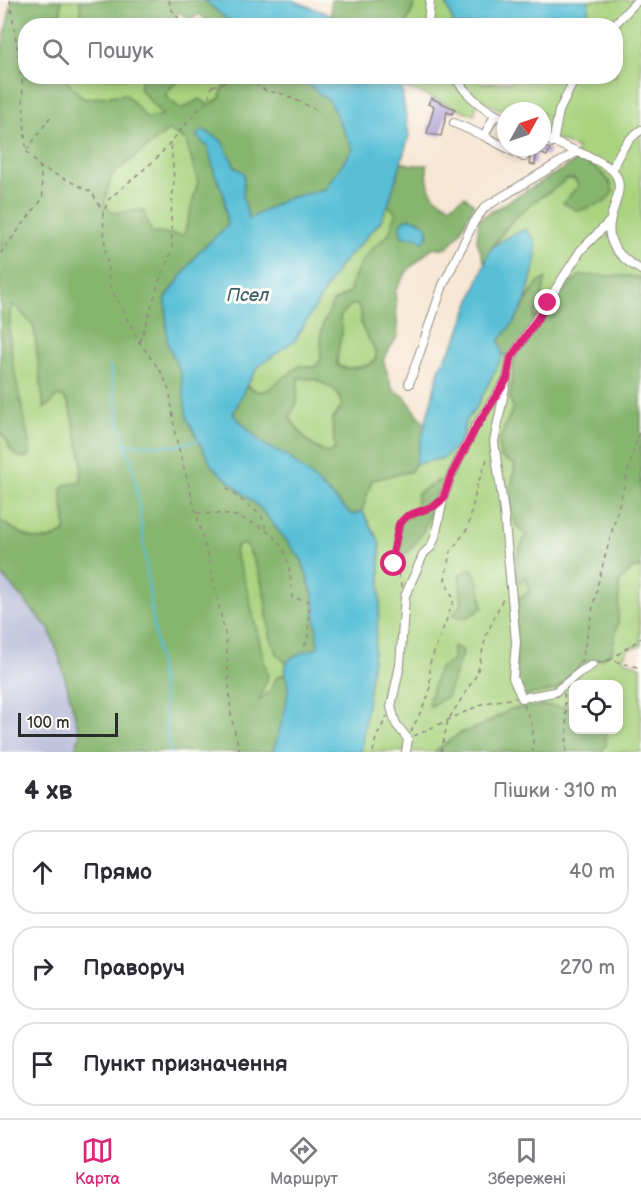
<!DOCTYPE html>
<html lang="uk">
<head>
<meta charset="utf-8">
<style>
	:root { --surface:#fff; --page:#f2f2f3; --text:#2b2b33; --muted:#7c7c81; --line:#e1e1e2; --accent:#db2777 }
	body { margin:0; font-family:"Balsamiq Sans",sans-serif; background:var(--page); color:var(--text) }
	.controls { position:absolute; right:18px; bottom:18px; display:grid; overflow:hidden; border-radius:12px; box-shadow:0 3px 9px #0003 }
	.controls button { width:54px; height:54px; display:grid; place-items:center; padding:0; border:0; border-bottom:2px solid var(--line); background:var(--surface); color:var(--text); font:30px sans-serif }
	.compass { position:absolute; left:497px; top:102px; width:54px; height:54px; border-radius:50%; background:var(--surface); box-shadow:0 3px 9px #0003; rotate:50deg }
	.scale { position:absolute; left:18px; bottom:15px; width:100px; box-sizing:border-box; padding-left:6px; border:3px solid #2b2b2b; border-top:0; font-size:16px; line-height:21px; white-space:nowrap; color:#2b2b2b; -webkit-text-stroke:4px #fdfcf7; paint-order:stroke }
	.stop { position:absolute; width:18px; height:18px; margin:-14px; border:4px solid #db2777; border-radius:50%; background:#fff }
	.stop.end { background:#db2777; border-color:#fff; box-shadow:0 2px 6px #0008 }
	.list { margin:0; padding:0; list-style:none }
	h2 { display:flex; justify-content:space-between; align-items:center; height:78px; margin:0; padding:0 24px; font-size:26px }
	h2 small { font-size:20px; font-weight:400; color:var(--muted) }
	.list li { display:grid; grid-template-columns:39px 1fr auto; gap:18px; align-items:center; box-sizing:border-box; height:84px; margin:0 12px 12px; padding:0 12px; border:2px solid var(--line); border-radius:24px }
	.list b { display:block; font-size:22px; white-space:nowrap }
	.list em { font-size:20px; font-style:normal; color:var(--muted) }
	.icon { flex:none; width:33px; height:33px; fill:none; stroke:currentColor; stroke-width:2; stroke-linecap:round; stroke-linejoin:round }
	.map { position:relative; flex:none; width:641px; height:752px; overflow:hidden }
	.search { position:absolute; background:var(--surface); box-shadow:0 3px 9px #0003; left:18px; right:18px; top:18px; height:66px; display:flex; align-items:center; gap:15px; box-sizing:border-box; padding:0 21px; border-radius:24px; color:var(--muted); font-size:22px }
	.sheet { height:366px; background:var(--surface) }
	nav { display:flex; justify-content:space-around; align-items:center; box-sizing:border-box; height:84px; border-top:2px solid var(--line); background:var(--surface); font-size:16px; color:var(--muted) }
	nav a { display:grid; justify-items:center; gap:3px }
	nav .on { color:var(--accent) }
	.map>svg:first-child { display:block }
</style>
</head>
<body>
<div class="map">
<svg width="641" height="752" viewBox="0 0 641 752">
	<rect width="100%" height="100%" fill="#fdfcf7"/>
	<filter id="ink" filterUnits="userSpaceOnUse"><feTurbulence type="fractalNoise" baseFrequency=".0167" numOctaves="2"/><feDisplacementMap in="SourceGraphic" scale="12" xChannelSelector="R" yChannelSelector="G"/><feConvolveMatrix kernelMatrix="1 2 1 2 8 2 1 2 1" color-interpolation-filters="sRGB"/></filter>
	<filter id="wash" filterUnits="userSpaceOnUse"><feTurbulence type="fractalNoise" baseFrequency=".008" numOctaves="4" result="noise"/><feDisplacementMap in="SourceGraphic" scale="24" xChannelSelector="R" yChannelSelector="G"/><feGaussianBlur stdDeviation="1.35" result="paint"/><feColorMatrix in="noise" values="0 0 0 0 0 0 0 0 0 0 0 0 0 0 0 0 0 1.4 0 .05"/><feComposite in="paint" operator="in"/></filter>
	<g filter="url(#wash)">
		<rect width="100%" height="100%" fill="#f7e7d4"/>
		<path fill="#bfc2dd" d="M0,573L49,629L60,659L80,735L74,752H0Z"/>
		<path fill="#a9d37f" stroke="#6a7f55" stroke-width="1.5" d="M61,0H80L82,25L60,26Z
			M415,0H446V3L454,25L405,26L414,6Z
			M589,0H641V278L629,276L531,322L542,297L537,284L525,302L536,260L525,229L501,241L494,246C504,230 516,215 531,204C543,195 555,190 566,179H574L579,185L611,183L589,162L576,161L577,148L542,133V111H506V113L478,98L474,115L401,85L398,77H477L482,83L511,82L516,77L616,76V26L583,25L588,11Z
			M66,77H142L140,88L162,115L147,119L126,94L84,99L70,85Z
			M183,77H239L225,82L220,98L209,105L200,99L181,109L165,97L171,87Z
			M168,130L186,141L198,182L184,235L152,233L113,213L104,205L111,176Z
			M388,205L396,213L389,234L372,249L362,261L351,284L350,292L333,302L321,333V360L315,367L267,390L260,392L246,386L258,367L296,339L338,268L380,222Z
			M13,305L19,309L34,327L44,408L55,397H63L69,404L82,459L81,482L64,485C58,500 68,516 65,532C37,549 26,535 0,521V433L5,437L11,452L10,383L5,358L2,325L6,310Z
			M350,305H357C365,316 359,317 362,327C366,340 393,362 359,367C350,368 345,370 337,365L338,349L342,333L340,317Z
			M503,355H515L510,398L513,408L505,426L515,465L511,489V513L526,535L516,556L517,584L527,576L529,593L564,684L585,661L602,659L618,623L619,582L633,568H641L639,615L641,646L629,648L622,659L641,667V752H601L606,745L605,730H618V684H574L573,708L547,706L511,709L483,725L459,734L434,752H361L380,604V543L362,511L372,480L411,471L415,464L444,458L462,440L465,422L476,408Z
			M298,378L315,379L337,391L342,406L332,420L335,449L329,453C309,449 300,431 289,416L297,403Z
			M245,544C253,556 259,574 263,588C269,610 265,650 287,663L285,674L277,677L270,691L259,702L235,552L237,545Z"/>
		<path fill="#86b56e" stroke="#58704c" stroke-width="1.5" fill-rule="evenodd" d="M12,0H61L60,25L26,26V76L66,77L70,85L84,99L126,94L147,119L162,115L139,88L142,77H183L171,87L165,96L181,109L200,99L209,105L220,98L225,82L239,77L260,86L270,77H298L329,101L353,149L325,189L285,199L249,219L243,197L244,173L235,167L221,140L208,147L215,174L224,195L227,226L198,253L166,298L167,342L181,374L187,418L212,466L261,509L302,560L314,598L318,647L292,658L287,663C265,650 269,610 263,588C259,574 253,556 245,544L237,545L235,552L245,581L268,677L259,700L270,691L277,677L285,674C295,698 280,729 273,752H74L80,735L60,659L49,629L0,573V521C25,535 37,549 65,532C68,516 58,500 64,485L81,482L82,459L69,404L63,397H55L51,404L44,408L34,327L19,309L13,305C0,330 27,421 31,454L24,458C5,454 13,442 0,433V57ZM169,130L186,141L198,182L184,235L152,233L143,210L113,213L104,205L111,176Z
			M80,0H204L234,25H212L199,14L191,20L179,12L170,23L173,25H82Z
			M331,0H415L414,6L405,26L356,25L331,15Z
			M576,161C593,163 609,175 613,192L605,202L578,211L563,203L579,185L574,179H566C555,190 542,195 531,204C511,220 492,241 485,264L477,241L479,219Z
			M401,162L412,165H427C427,188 428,195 450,206L465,196L474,205L459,234L447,248H432L408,270L395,291L398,335L383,360L392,388L405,397L425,424L415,464L411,471L372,480L362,511L352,515L286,455L264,445L233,414L246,386L259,392L267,390L299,366L315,367L321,360V333L323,324L333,302L350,292L351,284L362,261L372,249L389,234L396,213L388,205ZM350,305H357C365,316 359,317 362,327C366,340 393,362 360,367C350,368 345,370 337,365L338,349L342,333L340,317ZM298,378L315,379L337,391L342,406L332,420L335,449L329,453C309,449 300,431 289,417L297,403Z
			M580,275L629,276L641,278V568H633L619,582L618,623L612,650L602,659L585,661L556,690L522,696L516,686L515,600L529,592L527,576L517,585C514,563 517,554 526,535C504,519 511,489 515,465L500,457L499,441L513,408L510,398L515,355H503L499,341L515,320L537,284L546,278L542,297L532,321Z
			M439,480C432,509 426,538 402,557L398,553L401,523L416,512L417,494Z
			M472,569L479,583L483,607C473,615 465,621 453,615L462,603L459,575Z
			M453,646L463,651L447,697L431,706L428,704L438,670L453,659Z
			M547,706L573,708L574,730H605L606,745L601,752H434L459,734L483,725L511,709Z"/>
		<path fill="#59bfd7" stroke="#427581" stroke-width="1.5" d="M204,0H292L356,25H234Z
			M446,0H589L588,11L583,25H454L446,3Z
			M298,77H398L401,85L409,136L388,205L380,222L338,268L296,339L258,367L246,386L233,414L264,445L286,455L310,475L352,515L362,511L380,543V604L361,752H273C279,731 287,710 288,688C288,679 282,669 288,661C294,654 310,651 318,647L314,598L302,560L261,509L212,466L187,418L181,374L167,342L166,298L198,253L227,226L224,195L215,174L208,147L196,136L203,130L221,140L235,167L244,173L243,197L249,219L285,199L325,189L353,149L329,101Z
			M410,218C419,220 427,223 429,233L423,242L415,237H402L400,228L403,221Z
			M525,229L535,240L536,260L525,302L515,320L499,341L503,355L476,408L465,422L462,440L444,458L415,464L440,367L456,340L490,250L501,241Z"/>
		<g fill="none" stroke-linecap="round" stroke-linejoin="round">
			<path stroke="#59bfd7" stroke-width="2" d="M110,366L118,417L135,477L170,752
				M125,444L175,446L200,440"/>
		</g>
		<g id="blocks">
			<path fill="#ada0d5" d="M431,98L455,109L452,114L447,112L441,136L427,134L434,106L428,104Z
				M526,147H544L550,149L547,156L537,152L535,165L529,164L531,149Z"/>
		</g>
	</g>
	<g filter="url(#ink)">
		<use href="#blocks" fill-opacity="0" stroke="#918980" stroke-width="1.5"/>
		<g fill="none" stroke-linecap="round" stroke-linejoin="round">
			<defs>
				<path id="minor" d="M428,26L430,0
					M613,26L638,0
					M454,76C467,96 484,110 506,120
					M454,123L484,136L495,115
					M484,136L524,157
					M542,137C559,145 602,159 613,171C637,198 575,233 641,270
					M553,143L559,111L576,76
					M612,170C619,153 625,141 641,130
					M409,384L443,285L474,222L485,207L575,153
					M592,665L580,672L555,692L522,698L513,678L516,642L504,512L494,442L511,358L581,250L609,222
					M406,752L408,739L396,724L391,707L400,665L405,596L424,553L431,547L435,537L443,499L450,478L475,427L504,383"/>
			</defs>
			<use href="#minor" stroke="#918980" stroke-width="10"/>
			<path stroke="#918980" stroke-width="1.5" stroke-dasharray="4.5 4.5" stroke-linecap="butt" d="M10,0L22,81L26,151L40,167L92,192L103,212
				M169,0L171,9L185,26
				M211,76L212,86L208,99L156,159L109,199L103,214L105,247L111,289L140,343L163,375L170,393L175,434L210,565L226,638L231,716L240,752
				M213,86L241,77L252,81L266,91L283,94L321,112
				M27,150L53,113
				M0,254L43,198L40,168
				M140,342L161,276L172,250L171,214L174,180L171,143
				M226,488L261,515L266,528
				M197,513C207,514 219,513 229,515C237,515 244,519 251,522C287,538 290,561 292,598L309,601L308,639L302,651
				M402,587C396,569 387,532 404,518C412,512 426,510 435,506
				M610,660L641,638
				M598,663L610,660L641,668
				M581,664L599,579L641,424
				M564,693L567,728L566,752
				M524,705L533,727V752
				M411,732L430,692V663L454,600L445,580L450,552L468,528L477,486L488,457
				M414,736L484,703L516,698
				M373,752L376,738L387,716
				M441,752L448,720L477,674L486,636L504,596"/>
			<use href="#minor" stroke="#fff" stroke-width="8"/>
		</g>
	</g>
	<g fill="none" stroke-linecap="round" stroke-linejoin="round" filter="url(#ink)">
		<path stroke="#db2777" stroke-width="8" d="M394,564L393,554L399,524L407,516L434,506L443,499L450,478L476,427L507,379L511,358L548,303"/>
	</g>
	<g text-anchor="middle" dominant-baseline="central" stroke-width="6" stroke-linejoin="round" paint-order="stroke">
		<g font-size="18" font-style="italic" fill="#3b5f67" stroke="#fdfcf7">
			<text x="248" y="295">Псел</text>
		</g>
	</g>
</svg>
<div class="controls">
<button><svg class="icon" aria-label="locate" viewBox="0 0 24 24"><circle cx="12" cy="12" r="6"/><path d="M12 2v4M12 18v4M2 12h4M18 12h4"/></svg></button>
</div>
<svg class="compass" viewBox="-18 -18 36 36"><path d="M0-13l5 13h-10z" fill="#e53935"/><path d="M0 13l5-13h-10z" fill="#7c7c81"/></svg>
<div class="scale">100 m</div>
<div class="stop" style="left:394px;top:564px"></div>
<div class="stop end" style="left:548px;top:303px"></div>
<div class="search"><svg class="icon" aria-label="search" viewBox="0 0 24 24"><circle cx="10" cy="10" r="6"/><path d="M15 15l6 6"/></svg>Пошук</div>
</div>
<section class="sheet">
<h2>4 хв<small>Пішки · 310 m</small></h2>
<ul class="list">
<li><svg class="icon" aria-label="ahead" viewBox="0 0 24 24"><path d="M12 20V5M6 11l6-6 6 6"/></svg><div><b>Прямо</b></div><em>40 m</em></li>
<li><svg class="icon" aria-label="right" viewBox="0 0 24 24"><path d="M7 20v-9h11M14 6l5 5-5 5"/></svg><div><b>Праворуч</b></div><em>270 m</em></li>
<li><svg class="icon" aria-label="arrive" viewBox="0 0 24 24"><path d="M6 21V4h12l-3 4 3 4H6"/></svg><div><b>Пункт призначення</b></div></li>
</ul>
</section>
<nav>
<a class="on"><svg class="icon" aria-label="map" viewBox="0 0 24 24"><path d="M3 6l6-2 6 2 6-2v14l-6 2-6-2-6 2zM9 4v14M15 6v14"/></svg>Карта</a>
<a><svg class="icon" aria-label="directions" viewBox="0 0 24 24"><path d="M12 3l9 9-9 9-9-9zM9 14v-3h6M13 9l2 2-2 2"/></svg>Маршрут</a>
<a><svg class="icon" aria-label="saved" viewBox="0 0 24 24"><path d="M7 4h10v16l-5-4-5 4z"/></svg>Збережені</a>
</nav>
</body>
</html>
